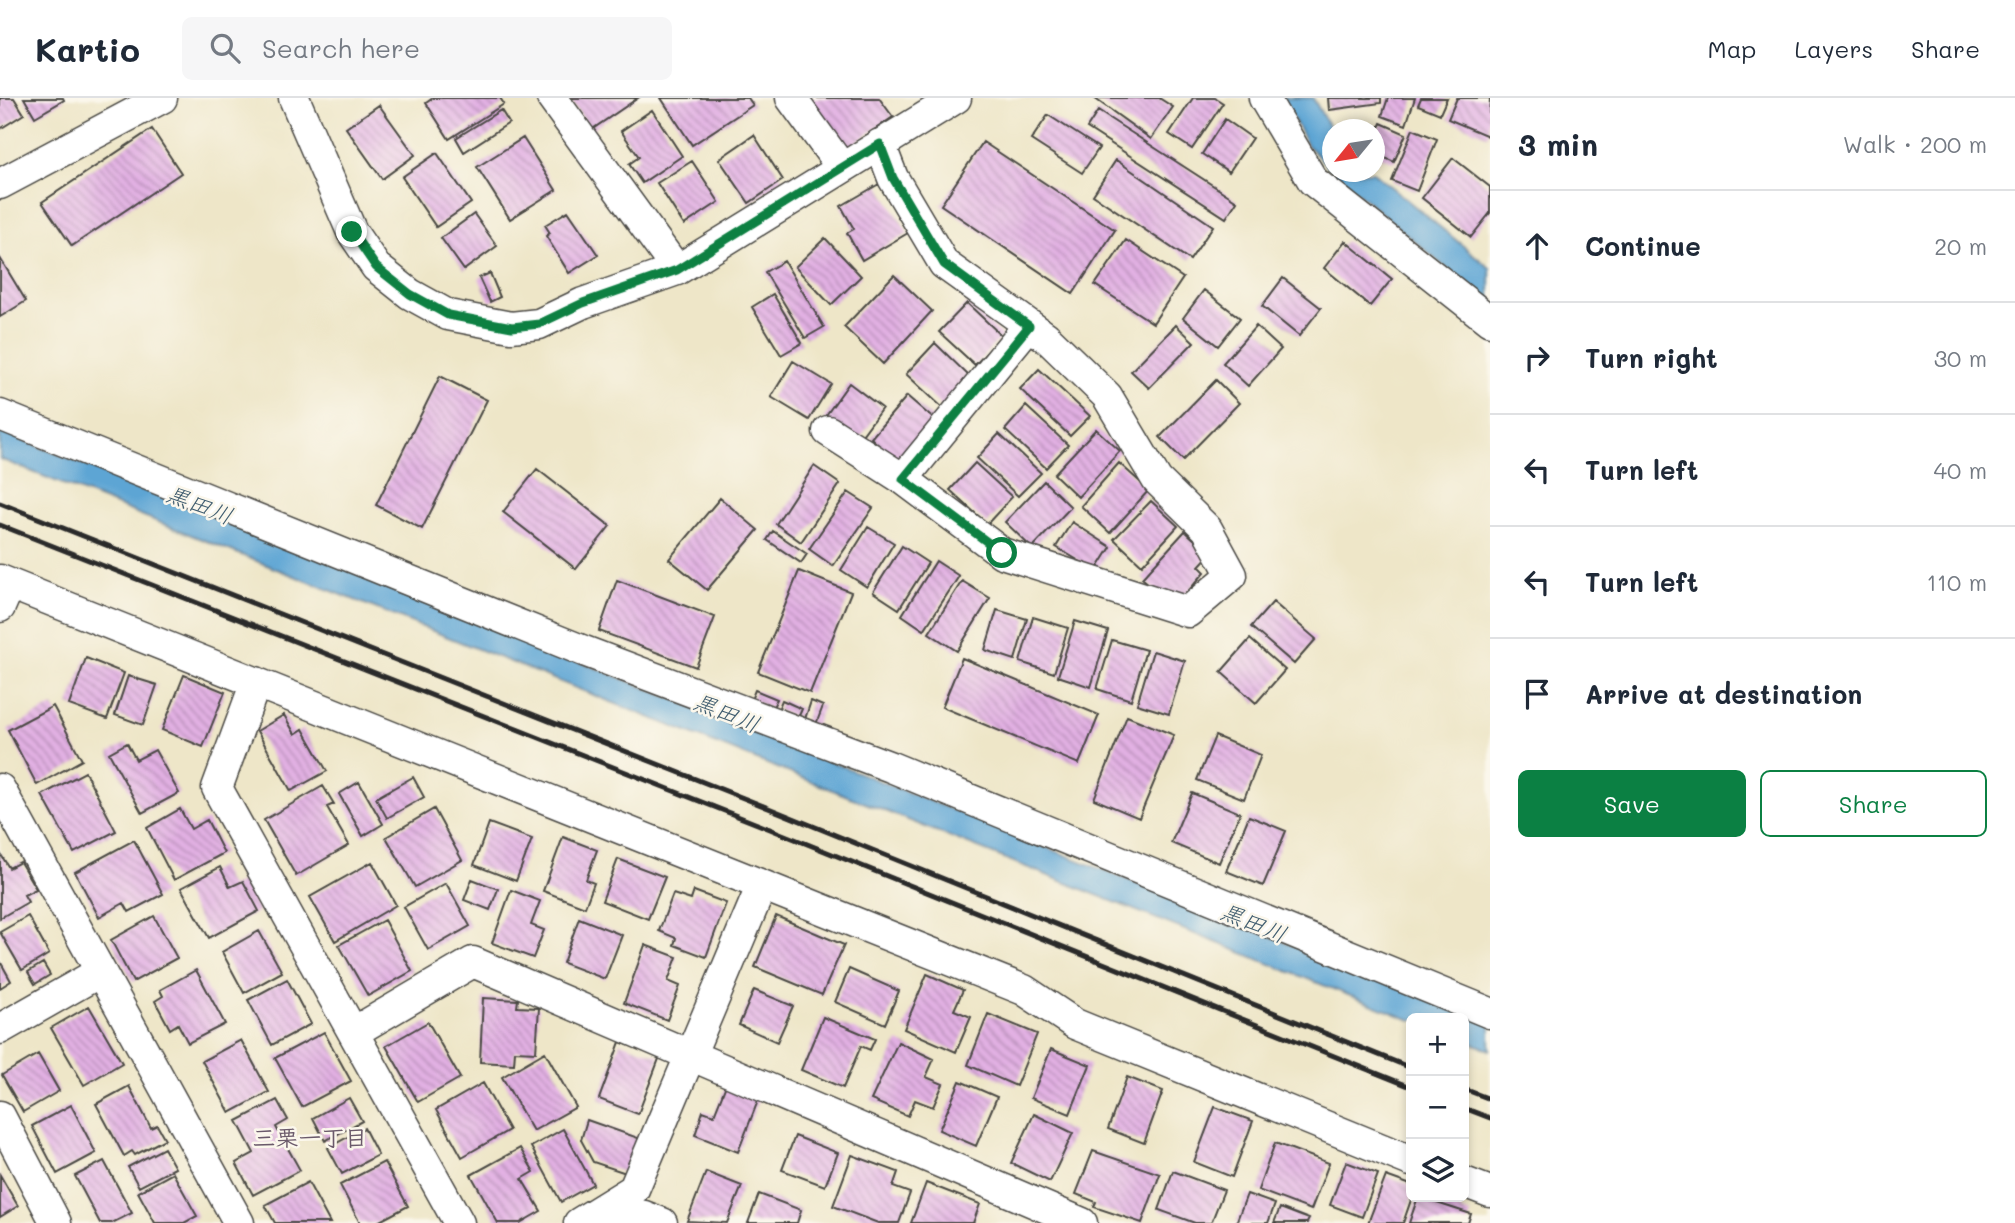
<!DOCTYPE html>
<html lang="en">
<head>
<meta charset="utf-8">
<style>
	:root { --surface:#fff; --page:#f6f6f7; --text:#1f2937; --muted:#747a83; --line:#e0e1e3; --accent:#0b8043 }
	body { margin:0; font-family:Mali,"Klee One",sans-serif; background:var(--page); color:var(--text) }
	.controls { position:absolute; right:21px; bottom:21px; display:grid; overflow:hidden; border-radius:10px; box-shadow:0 4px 10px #0003 }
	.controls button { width:63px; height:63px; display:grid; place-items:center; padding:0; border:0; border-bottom:2px solid var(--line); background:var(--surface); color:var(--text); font:35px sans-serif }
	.compass { position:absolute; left:1322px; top:21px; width:63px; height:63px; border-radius:50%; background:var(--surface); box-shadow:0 4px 10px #0003; rotate:240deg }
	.stop { position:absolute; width:21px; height:21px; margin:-16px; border:5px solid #0b8043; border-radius:50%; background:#fff }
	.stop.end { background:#0b8043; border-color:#fff; box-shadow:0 2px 7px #0008 }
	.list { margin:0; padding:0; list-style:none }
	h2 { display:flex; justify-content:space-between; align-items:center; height:91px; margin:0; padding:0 28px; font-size:30px }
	h2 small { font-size:23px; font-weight:400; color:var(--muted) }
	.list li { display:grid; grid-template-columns:46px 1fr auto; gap:21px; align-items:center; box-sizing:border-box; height:112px; padding:0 28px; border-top:2px solid var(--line) }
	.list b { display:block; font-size:26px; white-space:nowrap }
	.list em { font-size:23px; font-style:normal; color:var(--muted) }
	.actions { display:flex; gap:14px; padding:21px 28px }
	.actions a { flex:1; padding:16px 0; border:2px solid var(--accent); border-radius:10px; text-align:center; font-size:24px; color:var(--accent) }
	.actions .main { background:var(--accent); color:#fff }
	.icon { flex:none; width:38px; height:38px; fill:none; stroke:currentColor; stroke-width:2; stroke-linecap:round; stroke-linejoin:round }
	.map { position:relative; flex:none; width:1490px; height:1125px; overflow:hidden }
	header { display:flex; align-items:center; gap:42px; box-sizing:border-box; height:98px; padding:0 35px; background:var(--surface); border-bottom:2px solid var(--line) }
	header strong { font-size:33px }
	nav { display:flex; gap:38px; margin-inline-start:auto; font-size:24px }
	.search { width:490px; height:63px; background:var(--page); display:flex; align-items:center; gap:18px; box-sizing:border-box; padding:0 24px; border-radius:10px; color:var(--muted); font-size:26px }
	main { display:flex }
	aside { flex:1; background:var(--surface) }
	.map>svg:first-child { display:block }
</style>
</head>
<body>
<header>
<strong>Kartio</strong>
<div class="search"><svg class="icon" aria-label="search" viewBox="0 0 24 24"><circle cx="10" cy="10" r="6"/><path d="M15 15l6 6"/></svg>Search here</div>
<nav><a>Map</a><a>Layers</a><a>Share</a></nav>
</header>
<main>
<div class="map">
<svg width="1490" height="1125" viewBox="0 0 1490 1125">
	<defs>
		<pattern id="building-back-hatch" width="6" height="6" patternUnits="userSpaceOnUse" patternTransform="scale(1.75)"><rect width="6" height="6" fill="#e2b0e3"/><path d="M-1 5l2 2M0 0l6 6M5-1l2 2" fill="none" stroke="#b78fb8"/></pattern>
	</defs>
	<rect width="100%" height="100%" fill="#fbf7ec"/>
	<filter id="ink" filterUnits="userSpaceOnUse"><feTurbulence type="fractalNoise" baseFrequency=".0143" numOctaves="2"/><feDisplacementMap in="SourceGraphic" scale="14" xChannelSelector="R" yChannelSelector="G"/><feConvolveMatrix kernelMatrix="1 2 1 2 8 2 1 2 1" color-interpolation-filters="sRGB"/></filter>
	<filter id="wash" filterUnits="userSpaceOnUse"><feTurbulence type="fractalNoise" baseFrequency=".00686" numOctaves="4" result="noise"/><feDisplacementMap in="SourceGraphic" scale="28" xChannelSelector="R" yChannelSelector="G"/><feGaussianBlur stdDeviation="1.57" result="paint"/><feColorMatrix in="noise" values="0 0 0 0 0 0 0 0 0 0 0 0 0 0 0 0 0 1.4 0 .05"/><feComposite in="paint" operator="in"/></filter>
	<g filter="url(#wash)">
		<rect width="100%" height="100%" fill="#eee6c8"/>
		<path fill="#5da5d4" stroke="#446880" stroke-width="2" d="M1282,0H1313L1332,34V73L1308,48Z
			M1333,74H1373L1490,170V207Z
			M0,333L1490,926V952L1464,942V920L1411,922L0,361Z"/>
		<g id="blocks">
			<path fill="url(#building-back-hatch)" d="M0,0H14L24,16L0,31Z
				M24,0H63L64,2L35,19Z
				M433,0H500L504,6L449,41L426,5Z
				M569,0H638L591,32Z
				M661,0H748L753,7L692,47Z
				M807,0H879L893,19L843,53Z
				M1094,0H1159L1173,9L1151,41Z
				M1193,0H1215L1223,5L1192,51L1169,36Z
				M1328,0H1381V5L1329,12Z
				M1388,0H1415L1406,27L1382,18Z
				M1421,0H1447L1440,16L1418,7Z
				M1457,0H1490L1488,38L1448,21Z
				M379,7L415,57L382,81L346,30Z
				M501,12L509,25L464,54L456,40Z
				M652,12L682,58L642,85L629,66L639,59L621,33Z
				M1098,13L1237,103L1226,120L1087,30Z
				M1048,17L1099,50L1082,75L1031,42Z
				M1225,21L1252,40L1229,74L1202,56Z
				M1381,25L1406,36L1394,64L1374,55V40Z
				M152,31L181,75L72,148L42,104Z
				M1413,31L1437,41L1417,93L1392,83Z
				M754,37L783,82L749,105L719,61Z
				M523,40L556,92L510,121L477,69Z
				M983,44L1115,132L1073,196L941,107Z
				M437,55L471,105L436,129L402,79Z
				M1453,60L1490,89V115L1471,139L1422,100Z
				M1116,62L1213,128L1190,162L1093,97Z
				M692,63L719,104L684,127L657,85Z
				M879,86L908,135L862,162L847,135L854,131L841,108Z
				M568,113L598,157L569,175L546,138L550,135L545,127Z
				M474,116L497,148L464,172L441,140Z
				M825,140L861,178L831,207L795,169Z
				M1126,142L1183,180L1153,225L1095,187Z
				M1345,143L1392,181L1370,208L1324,170Z
				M0,160L26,203L0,219Z
				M784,163L824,229L805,240L765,174Z
				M490,175L500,199L490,204L479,180Z
				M894,177L932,213L883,266L844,229Z
				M1283,180L1321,210L1299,238L1262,208Z
				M1204,192L1240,220L1218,248L1183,220Z
				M773,196L802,245L781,257L752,209Z
				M967,205L1002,238L975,267L939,234Z
				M1176,227L1194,244L1149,290L1131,273Z
				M1256,228L1281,251L1248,288L1223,265Z
				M935,245L971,280L943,310L906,276Z
				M793,263L831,286L809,322L771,299Z
				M1039,271L1090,318L1070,338L1020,291Z
				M440,278L487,302L422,431L376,407Z
				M1216,282L1239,305L1183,362L1160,339Z
				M849,285L882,310L857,344L824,320Z
				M907,298L936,323L899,366L871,340Z
				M1026,308L1068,347L1046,370L1005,332Z
				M1096,331L1120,353L1078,399L1054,376Z
				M999,336L1041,375L1018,398L977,360Z
				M975,365L1012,399L987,426L950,392Z
				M1119,365L1149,392L1110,435L1081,408Z
				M814,368L840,386L801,444L776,426Z
				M537,371L610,428L576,471L503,414Z
				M1044,383L1071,409L1032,450L1005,424Z
				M848,394L873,410L833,468L809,451Z
				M720,400L758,432L707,492L669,461Z
				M1151,403L1178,428L1142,467L1114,441Z
				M1072,424L1111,449L1096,473L1056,449Z
				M868,429L894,445L867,489L841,472Z
				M773,433L807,456L801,465L767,442Z
				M1185,433L1210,456L1199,468L1205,474L1183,499L1160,496L1142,480Z
				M902,448L928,465L899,511L873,494Z
				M936,463L959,478L924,532L902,517Z
				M799,473L851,494L810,595L758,574Z
				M617,482L715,519L696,569L599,533Z
				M962,483L990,500L957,553L929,535Z
				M1273,504L1316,541L1294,566L1251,529Z
				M997,512L1027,521L1015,562L985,552Z
				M1033,519L1068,530L1054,575L1020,564Z
				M1075,523L1108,533L1091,589L1058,578Z
				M1250,541L1285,572L1256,605L1221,574Z
				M1112,542L1146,552L1131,602L1097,591Z
				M1153,553L1185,563L1169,616L1137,606Z
				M86,560L124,575L107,621L69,607Z
				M962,560L1099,617L1079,666L942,609Z
				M184,577L225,594L203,649L162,632Z
				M128,578L157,587L143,627L115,617Z
				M755,592L777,601L772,611L751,602Z
				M782,602L802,611L798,620L778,612Z
				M811,603L823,608L815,629L804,624Z
				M53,608L82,662L37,687L8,632Z
				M284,617L295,636L303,631L327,673L291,693L257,633Z
				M1127,618L1174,637L1139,720L1094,701Z
				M1215,638L1261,657L1244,701L1197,682Z
				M127,645L136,662L155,652L179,695L142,715L109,655Z
				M85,674L116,733L74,755L42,697Z
				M413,679L424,699L387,720L376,700Z
				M359,684L383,726L363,738L339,696Z
				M323,688L334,706L327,709L349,747L296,778L264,722Z
				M1192,695L1240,715L1219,765L1171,745Z
				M180,711L191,731L207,722L224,755L174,782L147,730Z
				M434,711L462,762L415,789L386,739Z
				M1249,718L1286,733L1263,788L1226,773Z
				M489,725L532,741L516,783L474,767Z
				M563,739L597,752L586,782L594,785L585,809L543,793Z
				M134,742L163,796L129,814L124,805L99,819L75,774Z
				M0,755L9,770L20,764L36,791L24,797L28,804L0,820Z
				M618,761L665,779L648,821L602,803Z
				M372,764L396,807L335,843L310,799Z
				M220,769L230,789L243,783L259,813L209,840L181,790Z
				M472,781L498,791L490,812L464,802Z
				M446,785L470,828L428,852L404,809Z
				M511,792L540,803L531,827L544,832L533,860L492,845Z
				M694,793L726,805L706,859L674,847L676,840L659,833L673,796L691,802Z
				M28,818L49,856L22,872L0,834Z
				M154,818L177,860L133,884L111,842Z
				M776,818L844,847L822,897L755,869Z
				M579,820L622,837L605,881L563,865Z
				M384,822L412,873L368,898L339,847Z
				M259,833L282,874L244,895L222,854Z
				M645,847L677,859L668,883L680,888L667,922L624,905Z
				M0,863L11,883L0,890Z
				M43,865L50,877L35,886L28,874Z
				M849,871L899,893L885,926L835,904Z
				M196,872L225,926L188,945L178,926L170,931L155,903L163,898L160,892Z
				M927,876L963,892L954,912L971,919L956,954L904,931Z
				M287,881L311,926L272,947L248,902Z
				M754,892L793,908L777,944L739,927Z
				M483,900L518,902L517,909L539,910L536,954L515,953L514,966L480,964Z
				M89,908L122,965L84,987L51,930Z
				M988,916L1037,936L1016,988L968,967Z
				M823,919L875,941L870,952L861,948L843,990L801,972Z
				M428,924L460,980L418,1004L386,948Z
				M324,934L351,983L302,1009L275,960Z
				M241,942L269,994L230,1015L202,963Z
				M620,944L660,958L638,1016L599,1001Z
				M898,944L934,961L926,979L943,986L933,1009L915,1002L908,1018L871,1002Z
				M1051,951L1090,967L1070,1016L1031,1000Z
				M545,954L576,1009L533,1033L502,979Z
				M38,956L59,993L23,1014L2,977Z
				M1127,979L1163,993L1144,1045L1108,1031Z
				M960,983L997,999L976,1048L939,1032Z
				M483,985L509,1032L462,1059L436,1012Z
				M726,987L759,1000L738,1054L695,1037L703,1013L714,1017Z
				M129,988L151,1030L157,1027L165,1041L135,1057L132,1053L124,1058L96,1006Z
				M349,1000L362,1023L325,1043L313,1020Z
				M277,1002L288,1022L276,1029L300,1072L253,1097L236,1065L254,1055L237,1023Z
				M71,1007L96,1055L57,1076L32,1028Z
				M1215,1009L1253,1023L1232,1079L1194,1064Z
				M1034,1016L1073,1035L1050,1084L1011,1065Z
				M587,1022L641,1041L629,1076L593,1064L581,1042Z
				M364,1030L378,1057L342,1076L328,1050Z
				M563,1031L593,1086L561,1104L531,1049Z
				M795,1038L838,1055L825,1088L782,1072Z
				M1275,1045L1329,1065L1311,1112L1258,1092Z
				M164,1050L175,1070L139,1089L128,1069Z
				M520,1050L534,1074L522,1081L541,1113L520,1125H498L471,1077Z
				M1093,1053L1160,1076L1142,1125L1094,1109L1096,1104L1076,1096Z
				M852,1057L898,1074L893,1089L910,1095L899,1125H878L833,1108Z
				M104,1063L132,1115L112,1125H100L75,1078Z
				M384,1064L408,1108L376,1125H360L340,1087Z
				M1346,1064L1378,1076L1362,1119L1330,1107Z
				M1173,1073L1224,1092L1211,1125H1195L1159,1112Z
				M706,1074L742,1088L727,1125L687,1123Z
				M173,1075L197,1118L184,1125H155L138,1094Z
				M0,1077L18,1108L0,1119Z
				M1386,1078L1411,1087L1412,1099L1403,1125H1368Z
				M308,1084L330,1125H275L265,1107Z
				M926,1085L980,1106L973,1125H911Z
				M759,1096L801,1112L797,1125H748Z
				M1247,1096L1275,1106L1268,1125H1236Z
				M1418,1099L1471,1116L1468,1125H1409Z
				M1280,1110L1309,1121L1307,1125H1274Z"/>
		</g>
	</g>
	<g filter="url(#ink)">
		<use href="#blocks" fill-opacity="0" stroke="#484743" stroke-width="2"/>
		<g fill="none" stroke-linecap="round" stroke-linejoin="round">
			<defs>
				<path id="minor" d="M294,0L352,134L376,169L410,196L448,217L511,229L539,226L583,205L677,172L956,0
					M552,0L677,172
					M791,0L842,70
					M1264,0L1313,83L1490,223
					M0,86L162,0
					M0,317L584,553L891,669L1490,915
					M828,333L903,381L1002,455L1188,514L1232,477L1207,431L1157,382L1107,298L1046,239L944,166L893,80L880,46
					M903,381L1029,227
					M0,482L1024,892L1075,926L1411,1063
					M0,509L10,486
					M256,584L217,690L459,1125
					M0,691L239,1125
					M0,931L100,874
					M354,934L473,864L1082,1125
					M0,1018L56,1125
					M1464,1084L1490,1094
					M606,1110L644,1118L662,1125
					M579,1125L634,1091L762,787"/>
			</defs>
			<use href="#minor" stroke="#484743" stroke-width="33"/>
			<use href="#minor" stroke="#fff" stroke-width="30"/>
			<path stroke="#2b2b2b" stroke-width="5" d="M0,405L776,713L1411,970
				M0,427L765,729L1411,989
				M1464,991L1490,1001
				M1464,1010L1490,1020"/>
		</g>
	</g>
	<g fill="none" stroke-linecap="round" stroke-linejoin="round" filter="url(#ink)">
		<path stroke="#0b8043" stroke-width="9" d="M352,134L376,169L410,196L448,217L512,229L539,226L583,205L677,172L880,46L893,80L944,166L1029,228L903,381L1002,455"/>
	</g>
	<g text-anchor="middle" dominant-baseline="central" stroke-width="5" stroke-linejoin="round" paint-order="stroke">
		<g font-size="23" font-style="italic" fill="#3f5c6f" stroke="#fbf7ec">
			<text transform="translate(200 406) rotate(21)">黒田川</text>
			<text transform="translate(727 614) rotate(22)">黒田川</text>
			<text transform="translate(1254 824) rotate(22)">黒田川</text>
		</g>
		<g font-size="23" font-weight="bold" fill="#6b5a6b" stroke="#fbf7ec">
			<text x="310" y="1039">三栗一丁目</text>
		</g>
	</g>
</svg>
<div class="controls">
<button>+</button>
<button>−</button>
<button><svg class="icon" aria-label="layers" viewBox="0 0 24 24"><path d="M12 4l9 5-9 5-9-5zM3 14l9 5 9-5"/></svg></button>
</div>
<svg class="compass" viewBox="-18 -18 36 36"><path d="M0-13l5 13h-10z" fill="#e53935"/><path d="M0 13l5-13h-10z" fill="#747a83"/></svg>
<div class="stop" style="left:1002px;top:455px"></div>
<div class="stop end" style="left:352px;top:134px"></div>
</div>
<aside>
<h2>3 min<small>Walk · 200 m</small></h2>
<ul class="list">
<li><svg class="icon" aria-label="ahead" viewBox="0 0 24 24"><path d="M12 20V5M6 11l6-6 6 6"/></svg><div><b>Continue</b></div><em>20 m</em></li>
<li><svg class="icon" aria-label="right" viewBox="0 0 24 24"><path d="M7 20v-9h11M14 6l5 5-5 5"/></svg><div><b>Turn right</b></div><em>30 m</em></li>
<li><svg class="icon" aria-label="left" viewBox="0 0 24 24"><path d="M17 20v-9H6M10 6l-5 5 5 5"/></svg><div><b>Turn left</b></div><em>40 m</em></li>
<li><svg class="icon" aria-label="left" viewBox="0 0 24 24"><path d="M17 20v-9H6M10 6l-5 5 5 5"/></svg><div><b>Turn left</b></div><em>110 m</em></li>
<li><svg class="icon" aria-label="arrive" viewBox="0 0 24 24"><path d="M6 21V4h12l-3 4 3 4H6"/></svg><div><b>Arrive at destination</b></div></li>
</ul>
<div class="actions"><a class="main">Save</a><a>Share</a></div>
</aside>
</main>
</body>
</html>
